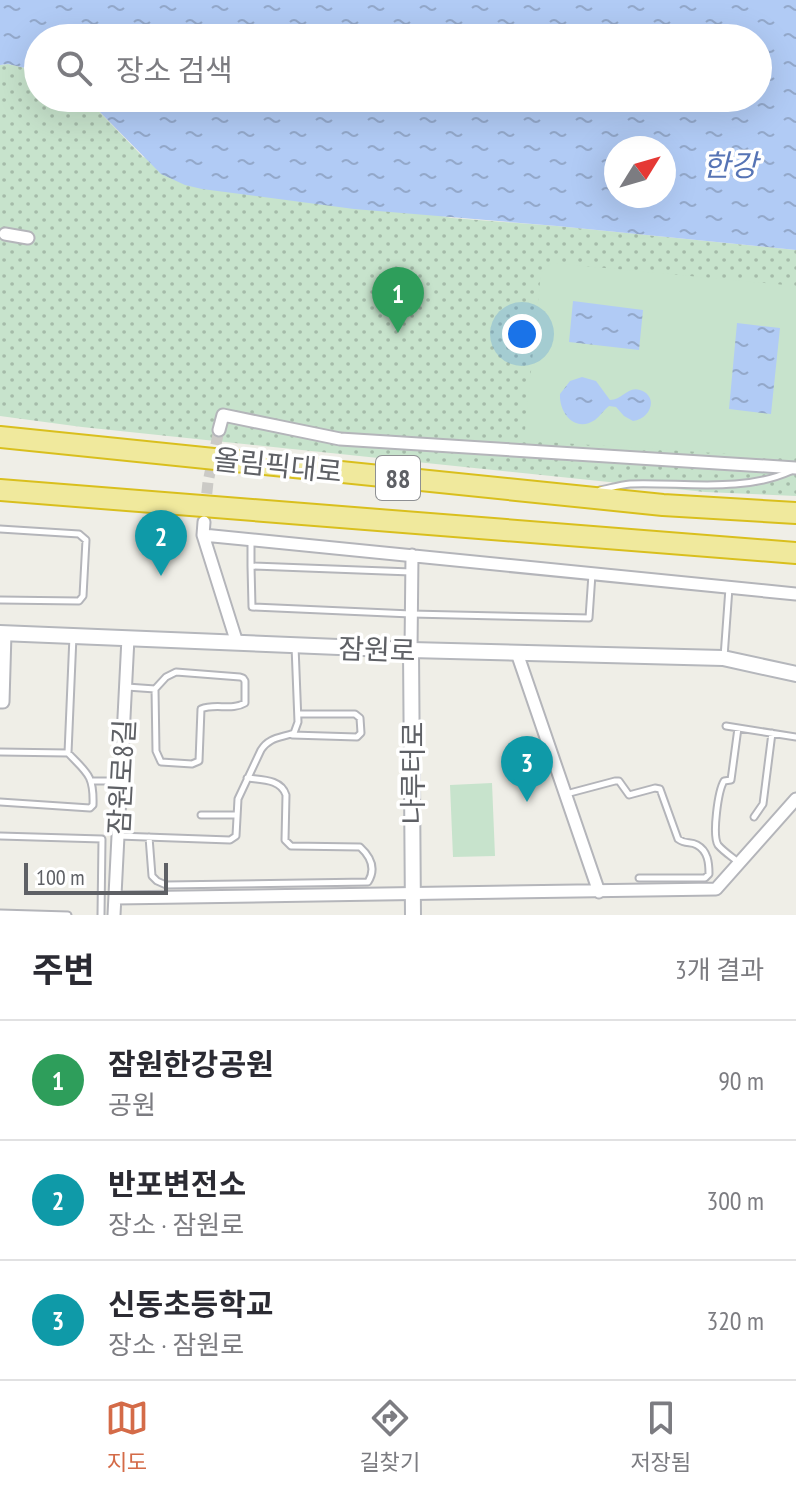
<!DOCTYPE html>
<html lang="ko">
<head>
<meta charset="utf-8">
<style>
	:root { --surface:#fff; --page:#f2f2f3; --text:#2b2b33; --muted:#7c7c81; --line:#e1e1e2; --accent:#d46b48 }
	body { margin:0; font-family:"PT Sans Narrow","Noto Sans KR",sans-serif; background:var(--page); color:var(--text) }
	.compass { position:absolute; left:604px; top:136px; width:72px; height:72px; border-radius:50%; background:var(--surface); box-shadow:0 8px 32px #0002; rotate:53deg }
	.scale { position:absolute; left:24px; bottom:20px; width:144px; box-sizing:border-box; padding-left:8px; border:4px solid #5e6065; border-top:0; font-size:22px; line-height:28px; white-space:nowrap; color:#5e6065; -webkit-text-stroke:6px #fff; paint-order:stroke }
	.you { position:absolute; left:522px; top:334px; width:28px; height:28px; margin:-20px; border:6px solid #fff; border-radius:50%; background:#1a73e8; box-shadow:0 0 0 12px #1a73e833 }
	.badge { display:grid; place-items:center; width:52px; height:52px; border-radius:50%; background:var(--accent); color:#fff; font-size:26px; font-weight:700 }
	.pin { position:absolute; translate:-50% -66px; filter:drop-shadow(0 2px 4px #0008) }
	.pin::after { content:''; position:absolute; top:42px; width:28px; height:24px; background:inherit; clip-path:polygon(0 0,100% 0,50% 100%) }
	.list { margin:0; padding:0; list-style:none }
	h2 { display:flex; justify-content:space-between; align-items:center; height:104px; margin:0; padding:0 32px; font-size:34px }
	h2 small { font-size:26px; font-weight:400; color:var(--muted) }
	.list li { display:grid; grid-template-columns:52px 1fr auto; gap:24px; align-items:center; box-sizing:border-box; height:120px; padding:0 32px; border-top:2px solid var(--line) }
	.list b { display:block; font-size:30px; white-space:nowrap }
	.list p { margin:0; font-size:26px; white-space:nowrap; color:var(--muted) }
	.list em { font-size:26px; font-style:normal; color:var(--muted) }
	.icon { flex:none; width:44px; height:44px; fill:none; stroke:currentColor; stroke-width:2; stroke-linecap:round; stroke-linejoin:round }
	.map { position:relative; flex:none; width:796px; height:915px; overflow:hidden }
	.search { position:absolute; background:var(--surface); box-shadow:0 8px 32px #0002; left:24px; right:24px; top:24px; height:88px; display:flex; align-items:center; gap:20px; box-sizing:border-box; padding:0 28px; border-radius:44px; color:var(--muted); font-size:30px }
	.sheet { height:464px; background:var(--surface) }
	nav { display:flex; justify-content:space-around; align-items:center; box-sizing:border-box; height:112px; border-top:2px solid var(--line); background:var(--surface); font-size:22px; color:var(--muted) }
	nav a { display:grid; justify-items:center; gap:4px }
	nav .on { color:var(--accent) }
	.map>svg:first-child { display:block }
</style>
</head>
<body>
<div class="map">
<svg width="796" height="915" viewBox="0 0 796 915">
	<defs>
		<pattern id="grass-dots" width="8" height="8" patternUnits="userSpaceOnUse" patternTransform="scale(2)"><rect width="8" height="8" fill="#c7e3cc"/><path d="M2 2h.1M6 6h.1" fill="none" stroke="#a5bba9" stroke-width="1.8" stroke-linecap="round"/></pattern>
		<pattern id="water-ripples" width="26" height="14" patternUnits="userSpaceOnUse" patternTransform="scale(2)"><rect width="26" height="14" fill="#b1cbf5"/><path d="M2 4q2-2 4 0t4 0M15 11q2-2 4 0t4 0" fill="none" stroke="#93a8ca"/></pattern>
	</defs>
	<rect width="100%" height="100%" fill="#efeee7"/>
	<path fill="url(#grass-dots)" d="M8,64L38,71V98H86L143,157L452,218L557,226L796,250V496L705,492L82,427L0,416V65Z"/>
	<path fill="#c7e3cc" d="M552,263L796,286V457L792,458L530,441L525,431L541,272Z
		M492,783L495,856L453,857L450,785Z"/>
	<path fill="url(#water-ripples)" fill-rule="evenodd" d="M0,0H796V250L557,226L354,209L202,189L185,185L161,174L86,98H758V38H38V71L8,64L0,65ZM664,148V196H616V148Z
		M573,301L643,310L639,350L569,342Z
		M737,323L780,328L771,414L729,409Z
		M582,377L596,381L610,400C623,400 627,386 640,390C659,396 651,419 633,421L624,416L616,407L609,406C604,410 600,416 595,420C575,433 559,413 560,394L570,381Z"/>
	<g fill="none" stroke-linecap="round" stroke-linejoin="round">
		<path stroke="#cbcac6" stroke-width="11" stroke-dasharray="11 5.5" stroke-linecap="butt" d="M205,510L208,482L219,430"/>
		<defs>
			<path id="lane" d="M600,490C610,488 620,485 630,484C682,482 743,493 791,471
				M0,529L79,534L86,540L83,596L79,601L0,600
				M251,541V566
				M411,572L251,566L252,607L411,614L589,618L592,574
				M724,657L729,588
				M127,687L155,689L166,677L176,672L240,677L243,678L245,681V703C232,711 215,703 201,709L199,761L192,764L161,762L156,751L155,689
				M726,726L796,737
				M738,728L731,780L724,781C718,791 712,835 718,845C723,851 732,857 738,862
				M292,735L357,737L361,733L360,718L355,714H298
				M0,752L68,753C87,773 94,775 93,805L90,808L0,802
				M68,753L73,636
				M93,781H120
				M566,794L615,781H619L629,795L655,788L660,789L678,839C686,845 690,841 697,845C708,851 709,863 709,874L705,878H639
				M201,815H237
				M754,817L763,804L772,733
				M0,836L102,839L101,915
				M118,836L230,840L236,836L238,799L261,750C269,737 281,738 294,733L298,722L295,646
				M149,837L152,876L157,881L166,885L368,882C376,869 371,857 360,847L291,846L285,840L286,795C281,779 262,780 247,778
				M0,913L68,915"/>
			<path id="street" d="M5,234L28,238
				M219,430L223,415L340,439L796,468
				M204,522L203,535L237,643
				M203,535L796,594
				M411,650L412,555
				M517,653L599,892
				M0,702H3L5,633
				M115,898L716,889L796,799
				M114,915L128,638"/>
			<path id="secondary" d="M0,633L411,650L723,658L796,674
				M411,650L413,915"/>
			<path id="highway" d="M0,437L663,505L796,513
				M0,490L796,553"/>
		</defs>
		<use href="#lane" stroke="#b4b5ba" stroke-width="9"/>
		<use href="#street" stroke="#b4b5ba" stroke-width="15"/>
		<use href="#secondary" stroke="#b5b7bc" stroke-width="18"/>
		<use href="#highway" stroke="#d9bf1d" stroke-width="24"/>
		<use href="#lane" stroke="#fff" stroke-width="5"/>
		<use href="#street" stroke="#fff" stroke-width="11"/>
		<use href="#secondary" stroke="#fff" stroke-width="14"/>
		<use href="#highway" stroke="#f0e99d" stroke-width="20"/>
	</g>
	<g text-anchor="middle" dominant-baseline="central" stroke-width="7" stroke-linejoin="round" paint-order="stroke">
		<rect fill="#fff" stroke="#8e9093" stroke-width="2" x="376" y="456" width="44" height="44" rx="6"/>
		<g font-size="26" font-weight="bold" fill="#5e6065">
			<text x="398" y="478">88</text>
		</g>
		<g font-size="28" fill="#5e6065" stroke="#fff">
			<text transform="translate(278 465) rotate(6)">올림픽대로</text>
			<text transform="translate(377 649) rotate(2)">잠원로</text>
			<text transform="translate(412 773) rotate(-90)">나루터로</text>
			<text transform="translate(121 777) rotate(-87)">잠원로8길</text>
		</g>
		<g font-size="30" font-style="italic" fill="#5674b5" stroke="#fff">
			<text x="730" y="164">한강</text>
		</g>
	</g>
</svg>
<svg class="compass" viewBox="-18 -18 36 36"><path d="M0-13l5 13h-10z" fill="#e53935"/><path d="M0 13l5-13h-10z" fill="#7c7c81"/></svg>
<div class="scale">100 m</div>
<div class="you"></div>
<div class="pin badge" style="left:398px;top:333px;background:#2e9e5b">1</div>
<div class="pin badge" style="left:161px;top:576px;background:#0f9aa8">2</div>
<div class="pin badge" style="left:527px;top:802px;background:#0f9aa8">3</div>
<div class="search"><svg class="icon" aria-label="search" viewBox="0 0 24 24"><circle cx="10" cy="10" r="6"/><path d="M15 15l6 6"/></svg>장소 검색</div>
</div>
<section class="sheet">
<h2>주변<small>3개 결과</small></h2>
<ul class="list">
<li><span class="badge" style="background:#2e9e5b">1</span><div><b>잠원한강공원</b><p>공원</p></div><em>90 m</em></li>
<li><span class="badge" style="background:#0f9aa8">2</span><div><b>반포변전소</b><p>장소 · 잠원로</p></div><em>300 m</em></li>
<li><span class="badge" style="background:#0f9aa8">3</span><div><b>신동초등학교</b><p>장소 · 잠원로</p></div><em>320 m</em></li>
</ul>
</section>
<nav>
<a class="on"><svg class="icon" aria-label="map" viewBox="0 0 24 24"><path d="M3 6l6-2 6 2 6-2v14l-6 2-6-2-6 2zM9 4v14M15 6v14"/></svg>지도</a>
<a><svg class="icon" aria-label="directions" viewBox="0 0 24 24"><path d="M12 3l9 9-9 9-9-9zM9 14v-3h6M13 9l2 2-2 2"/></svg>길찾기</a>
<a><svg class="icon" aria-label="saved" viewBox="0 0 24 24"><path d="M7 4h10v16l-5-4-5 4z"/></svg>저장됨</a>
</nav>
</body>
</html>
